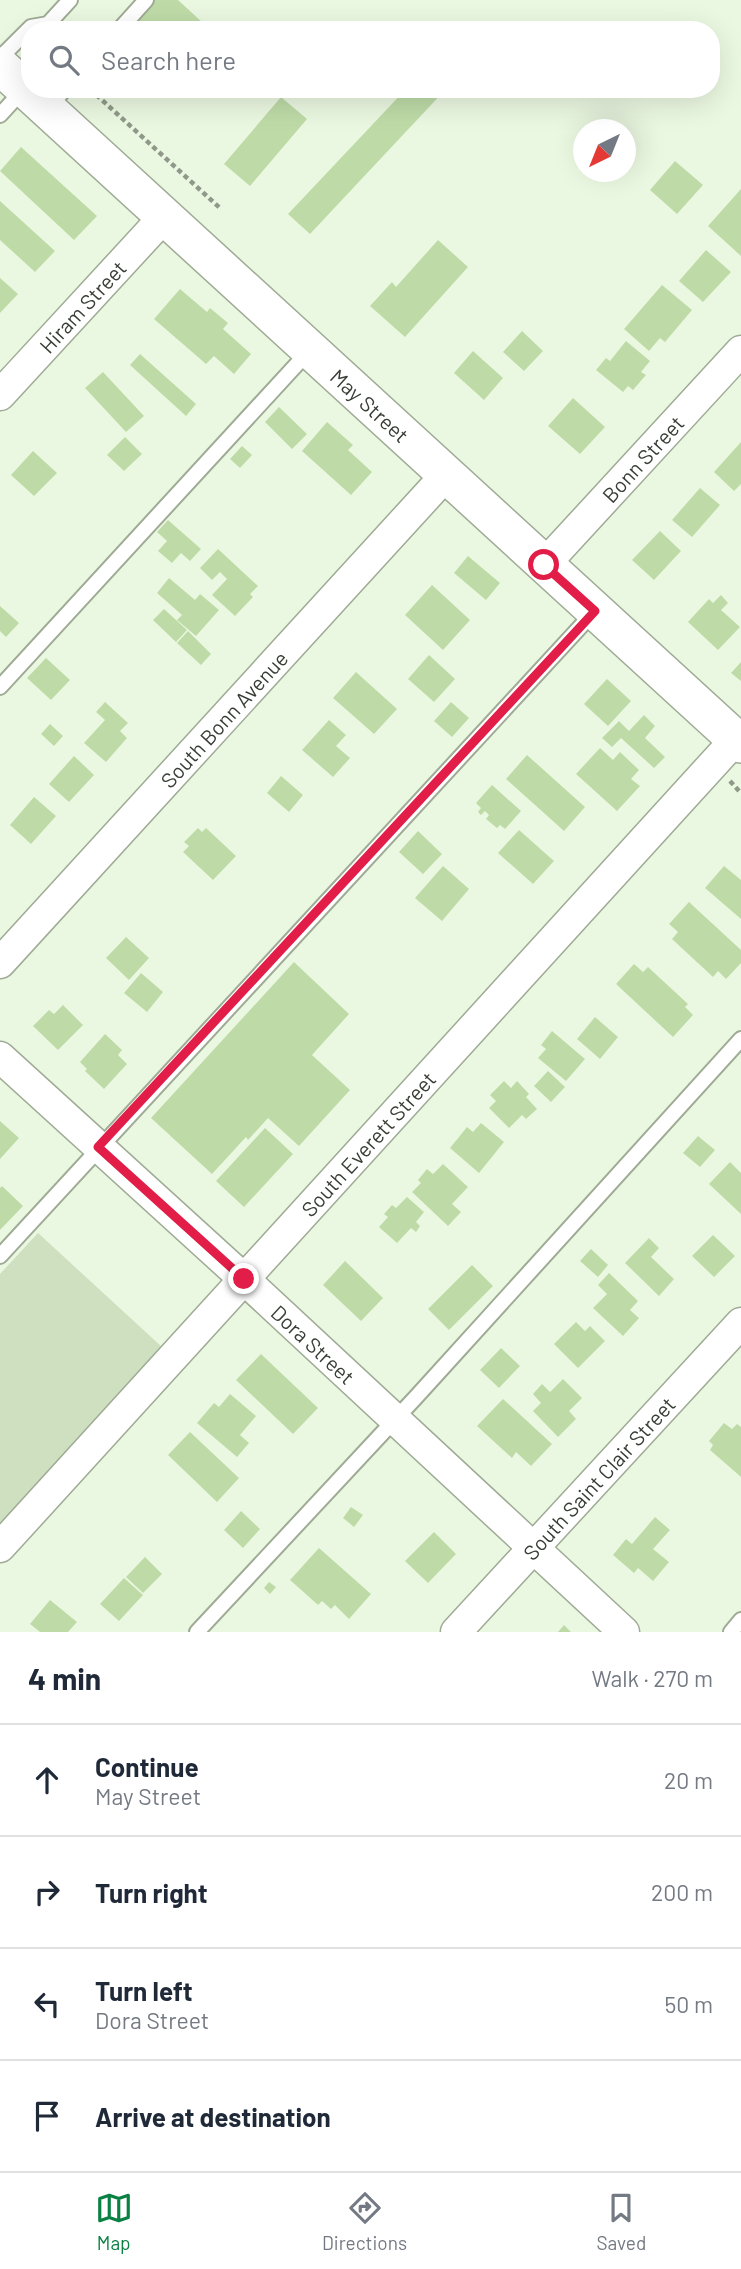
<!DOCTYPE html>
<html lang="en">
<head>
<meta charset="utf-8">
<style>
	:root { --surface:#fff; --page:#f6f6f7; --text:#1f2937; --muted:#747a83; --line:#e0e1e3; --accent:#0b8043 }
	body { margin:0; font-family:Barlow,sans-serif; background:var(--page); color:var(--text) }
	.compass { position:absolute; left:573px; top:119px; width:63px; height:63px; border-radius:50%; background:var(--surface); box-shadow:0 7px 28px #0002; rotate:223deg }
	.stop { position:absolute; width:21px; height:21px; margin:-16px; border:5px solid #e11d48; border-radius:50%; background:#fff }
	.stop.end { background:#e11d48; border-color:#fff; box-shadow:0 2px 7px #0008 }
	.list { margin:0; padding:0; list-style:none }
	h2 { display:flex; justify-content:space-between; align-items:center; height:91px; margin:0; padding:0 28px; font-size:30px }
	h2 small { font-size:23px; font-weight:400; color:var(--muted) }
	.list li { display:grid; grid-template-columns:46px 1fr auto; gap:21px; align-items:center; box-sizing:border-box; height:112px; padding:0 28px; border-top:2px solid var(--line) }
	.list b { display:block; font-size:26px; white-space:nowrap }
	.list p { margin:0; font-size:23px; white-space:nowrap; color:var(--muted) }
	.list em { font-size:23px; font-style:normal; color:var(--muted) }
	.icon { flex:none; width:38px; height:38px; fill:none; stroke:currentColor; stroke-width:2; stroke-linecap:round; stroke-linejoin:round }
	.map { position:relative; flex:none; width:741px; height:1632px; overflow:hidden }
	.search { position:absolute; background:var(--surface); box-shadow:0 7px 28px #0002; left:21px; right:21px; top:21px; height:77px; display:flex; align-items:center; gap:18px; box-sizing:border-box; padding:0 24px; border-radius:28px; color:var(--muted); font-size:26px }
	.sheet { height:539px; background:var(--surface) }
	nav { display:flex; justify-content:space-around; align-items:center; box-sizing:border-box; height:98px; border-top:2px solid var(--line); background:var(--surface); font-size:19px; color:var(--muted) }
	nav a { display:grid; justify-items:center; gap:4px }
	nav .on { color:var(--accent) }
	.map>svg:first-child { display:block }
</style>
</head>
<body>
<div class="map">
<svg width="741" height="1632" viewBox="0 0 741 1632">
	<rect width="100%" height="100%" fill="#ebf8e1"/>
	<path fill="#cee0c0" d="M38,1233L163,1348L0,1527V1274Z"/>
	<path fill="#bedba7" d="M153,0H178L203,23L197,30H126Z
		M406,89H446L310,234L288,214Z
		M281,97L307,119L250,186L224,164Z
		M21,147L97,216L74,240L0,171Z
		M675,161L703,185L677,214L650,190Z
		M741,189V256L708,226Z
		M0,201L55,251L35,272L0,240Z
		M438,240L468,267L405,337L370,306L392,282L396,287Z
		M706,250L731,272L703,302L679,281Z
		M0,278L18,294L0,313Z
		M662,285L692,310L665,342L660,338L649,351L624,329Z
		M180,289L207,312L210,308L228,323L223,329L251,354L234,374L214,356L206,364L154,319Z
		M522,331L543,351L524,371L503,352Z
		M626,341L650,361L641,372L646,375L633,390L628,386L623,392L596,370L606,358L610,361Z
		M473,351L503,378L484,400L454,373Z
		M140,354L196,404L186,416L130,365Z
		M103,372L144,416L126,432L85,388Z
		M573,398L605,427L580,454L548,426Z
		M279,407L307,434L292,449L265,422Z
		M327,422L353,445L348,450L372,472L351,495L302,451Z
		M125,437L142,454L124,471L107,455Z
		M741,442V484L734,491L714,472Z
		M242,446L252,455L240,468L230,459Z
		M33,451L57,473L34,496L11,475Z
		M700,488L720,505L692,537L672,520Z
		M168,520L201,549L190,561L181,553L172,563L158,551L167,541L157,532Z
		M660,531L681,551L654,580L632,560Z
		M218,549L258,586L250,594L253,597L235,616L212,595L227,579L220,572L212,580L200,568Z
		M468,556L500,583L486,600L454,573Z
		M169,578L195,600L200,594L219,610L196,636L177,620L182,615L157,593Z
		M432,585L470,620L443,650L405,615Z
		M721,595L728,603L721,610L740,627L718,650L688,622L709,599L713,603Z
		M0,606L19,623L6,637L0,631Z
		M164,609L187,630L176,642L153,620Z
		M188,631L211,654L201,665L177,643Z
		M429,655L455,679L434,702L408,679Z
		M46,658L70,680L51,700L27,678Z
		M741,662V681L731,673Z
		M356,672L397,709L374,734L333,698Z
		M607,679L631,701L608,726L584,704Z
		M105,702L128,723L120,731L127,738L106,762L84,743L105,720L96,712Z
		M451,702L469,718L452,737L434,721Z
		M644,715L655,726L645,738L665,757L654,768L621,738L612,747L602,738L619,721L629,731Z
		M329,720L346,735L336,746L350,758L333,777L302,750Z
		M50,724L63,736L54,746L41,734Z
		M600,748L613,760L620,752L639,770L631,779L640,786L617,811L576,774Z
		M527,755L585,807L564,831L506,779Z
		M74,756L94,775L69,802L49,784Z
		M281,776L303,795L289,812L267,793Z
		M492,785L521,811L505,829L500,825L497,828L486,819L489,815L485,811L481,815L478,812L481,808L476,803Z
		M34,797L56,816L31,844L10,825Z
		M198,828L202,832L206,828L236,856L213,880L183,852L189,846L184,842Z
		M519,830L554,861L533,884L498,853Z
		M418,831L442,854L423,874L399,852Z
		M443,866L469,889L442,921L415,898Z
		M724,866L741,880V919L705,888Z
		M689,902L741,950V963L726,979L718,971L713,977L672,939L678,932L669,924Z
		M126,937L149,958L129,980L106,958Z
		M294,962L349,1014L312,1055L350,1090L299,1146L268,1118L248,1140L246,1137L212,1174L151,1118Z
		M634,964L643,972L648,967L688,1004L685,1007L693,1015L673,1037L616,984Z
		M141,973L163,992L147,1012L124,993Z
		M63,1005L83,1025L58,1050L33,1026L49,1010L54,1014Z
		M595,1017L618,1037L600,1059L577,1039Z
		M552,1031L585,1059L566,1081L538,1058L546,1049L541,1045Z
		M105,1034L122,1050L118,1055L127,1064L104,1089L85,1071L87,1069L80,1062Z
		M548,1071L565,1087L551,1102L534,1086Z
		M504,1081L511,1088L517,1081L529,1094L526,1097L537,1109L526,1119L522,1115L509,1128L489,1108L496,1101L490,1095Z
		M0,1121L19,1138L0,1159Z
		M481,1123L504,1142L479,1173L450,1148L467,1127L473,1132Z
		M265,1128L293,1154L244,1207L216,1181Z
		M698,1136L715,1150L700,1167L683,1153Z
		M730,1162L741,1173V1214L709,1184Z
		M443,1164L468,1187L452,1204L461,1212L448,1226L412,1192L421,1183L418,1180L427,1169L433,1174Z
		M2,1186L23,1206L0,1230V1188Z
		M407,1197L424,1212L416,1222L420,1226L416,1232L411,1228L397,1243L379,1227L388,1217L384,1214L392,1205L396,1208Z
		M713,1235L735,1256L714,1277L692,1256Z
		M649,1238L659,1248L651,1257L674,1279L659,1296L625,1263Z
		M591,1249L608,1265L598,1277L580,1261Z
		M345,1261L383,1298L361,1321L323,1285Z
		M472,1265L493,1286L449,1330L428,1309Z
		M609,1273L638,1301L630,1310L639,1318L623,1336L593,1308L607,1294L598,1285Z
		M576,1322L585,1331L590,1326L605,1341L578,1368L554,1344Z
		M501,1348L520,1366L499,1388L480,1370Z
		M261,1354L318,1408L293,1434L236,1380Z
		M563,1379L582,1398L569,1411L576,1419L558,1437L533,1411L541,1403L533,1394L542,1384L550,1392Z
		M230,1394L256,1416L240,1435L249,1443L237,1457L197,1423L214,1403L219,1407Z
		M503,1399L552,1444L531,1466L516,1452L512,1458L477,1426Z
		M724,1423L732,1429L737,1424L741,1427V1477L710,1450L713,1445L709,1441Z
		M190,1432L239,1478L217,1502L168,1455Z
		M351,1507L363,1515L354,1527L343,1518Z
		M241,1511L260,1529L243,1548L224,1530Z
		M655,1517L670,1530L653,1549L669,1562L653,1581L638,1568L634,1573L613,1555L626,1539L632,1544Z
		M434,1532L456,1554L428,1583L405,1561Z
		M319,1548L371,1594L349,1619L335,1605L331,1609L322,1601L318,1605L290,1580Z
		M145,1557L162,1574L143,1593L126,1577Z
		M124,1578L143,1595L119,1621L100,1604Z
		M269,1582L276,1587L270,1594L264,1588Z
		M50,1600L77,1622L68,1632H40L30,1624Z
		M564,1625L571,1632H558Z"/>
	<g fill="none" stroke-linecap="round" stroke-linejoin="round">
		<defs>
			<path id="service" d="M119,30L146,0
				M0,58L31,27L48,24L70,0
				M48,108L65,89
				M0,115L23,90
				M0,687L309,351
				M0,1256L594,612
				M197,1632L417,1396L741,1039
				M731,1632L741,1620"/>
			<g id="minor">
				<path id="s1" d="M0,395L164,217"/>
				<path id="s2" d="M544,565L741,351"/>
				<path id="s3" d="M0,963L446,475"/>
				<path id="s4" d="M0,1057L244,1279L624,1632"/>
				<path id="s5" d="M0,1547L736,739"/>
				<path id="s6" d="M456,1632L741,1323"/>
			</g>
			<g id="tertiary">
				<path id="s7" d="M0,66L741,744"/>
			</g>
		</defs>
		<use href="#service" stroke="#9fab95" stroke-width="18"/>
		<use href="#minor" stroke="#9fab95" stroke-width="33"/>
		<use href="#tertiary" stroke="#9fab95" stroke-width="40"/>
		<path stroke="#909989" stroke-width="4.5" stroke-dasharray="5 3.5" stroke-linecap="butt" d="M90,89L221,209
			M730,781L739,791"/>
		<use href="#service" stroke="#fff" stroke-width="14"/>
		<use href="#minor" stroke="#fff" stroke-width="30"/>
		<use href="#tertiary" stroke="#fff" stroke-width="37"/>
	</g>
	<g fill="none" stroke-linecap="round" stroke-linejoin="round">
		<path stroke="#e11d48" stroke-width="9" d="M244,1279L98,1147L595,611L544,565"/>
	</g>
	<g text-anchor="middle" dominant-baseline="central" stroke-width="7" stroke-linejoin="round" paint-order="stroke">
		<g font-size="21" fill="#383e35" stroke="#fff">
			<text stroke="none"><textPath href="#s1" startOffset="121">Hiram Street</textPath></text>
			<text stroke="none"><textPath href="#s7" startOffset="502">May Street</textPath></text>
			<text stroke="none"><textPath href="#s2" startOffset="145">Bonn Street</textPath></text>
			<text stroke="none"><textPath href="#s3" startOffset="331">South Bonn Avenue</textPath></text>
			<text stroke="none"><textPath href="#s5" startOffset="546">South Everett Street</textPath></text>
			<text stroke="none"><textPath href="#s4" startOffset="425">Dora Street</textPath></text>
			<text stroke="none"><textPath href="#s6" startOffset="210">South Saint Clair Street</textPath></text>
		</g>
	</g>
</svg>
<svg class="compass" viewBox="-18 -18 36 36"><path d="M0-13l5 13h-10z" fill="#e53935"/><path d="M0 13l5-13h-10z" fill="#747a83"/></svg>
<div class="stop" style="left:544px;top:565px"></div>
<div class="stop end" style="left:244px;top:1279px"></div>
<div class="search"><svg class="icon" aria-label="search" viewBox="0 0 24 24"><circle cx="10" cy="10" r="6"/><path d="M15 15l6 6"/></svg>Search here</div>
</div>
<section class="sheet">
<h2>4 min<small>Walk · 270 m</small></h2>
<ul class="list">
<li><svg class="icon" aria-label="ahead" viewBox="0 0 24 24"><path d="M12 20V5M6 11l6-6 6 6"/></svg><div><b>Continue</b><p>May Street</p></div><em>20 m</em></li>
<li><svg class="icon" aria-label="right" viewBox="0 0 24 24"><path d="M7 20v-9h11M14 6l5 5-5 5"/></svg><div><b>Turn right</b></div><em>200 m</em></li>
<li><svg class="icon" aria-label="left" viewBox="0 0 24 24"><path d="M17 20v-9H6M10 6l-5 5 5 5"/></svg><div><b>Turn left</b><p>Dora Street</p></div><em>50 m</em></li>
<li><svg class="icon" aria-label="arrive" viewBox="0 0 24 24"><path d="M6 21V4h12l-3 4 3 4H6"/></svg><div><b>Arrive at destination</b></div></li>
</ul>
</section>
<nav>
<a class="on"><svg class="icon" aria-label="map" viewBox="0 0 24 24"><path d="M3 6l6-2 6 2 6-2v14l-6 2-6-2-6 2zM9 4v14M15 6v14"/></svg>Map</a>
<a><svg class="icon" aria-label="directions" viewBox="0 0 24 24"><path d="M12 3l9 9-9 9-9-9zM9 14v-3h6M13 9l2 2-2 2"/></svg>Directions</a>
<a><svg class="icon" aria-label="saved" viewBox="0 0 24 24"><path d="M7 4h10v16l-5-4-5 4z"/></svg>Saved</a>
</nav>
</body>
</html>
